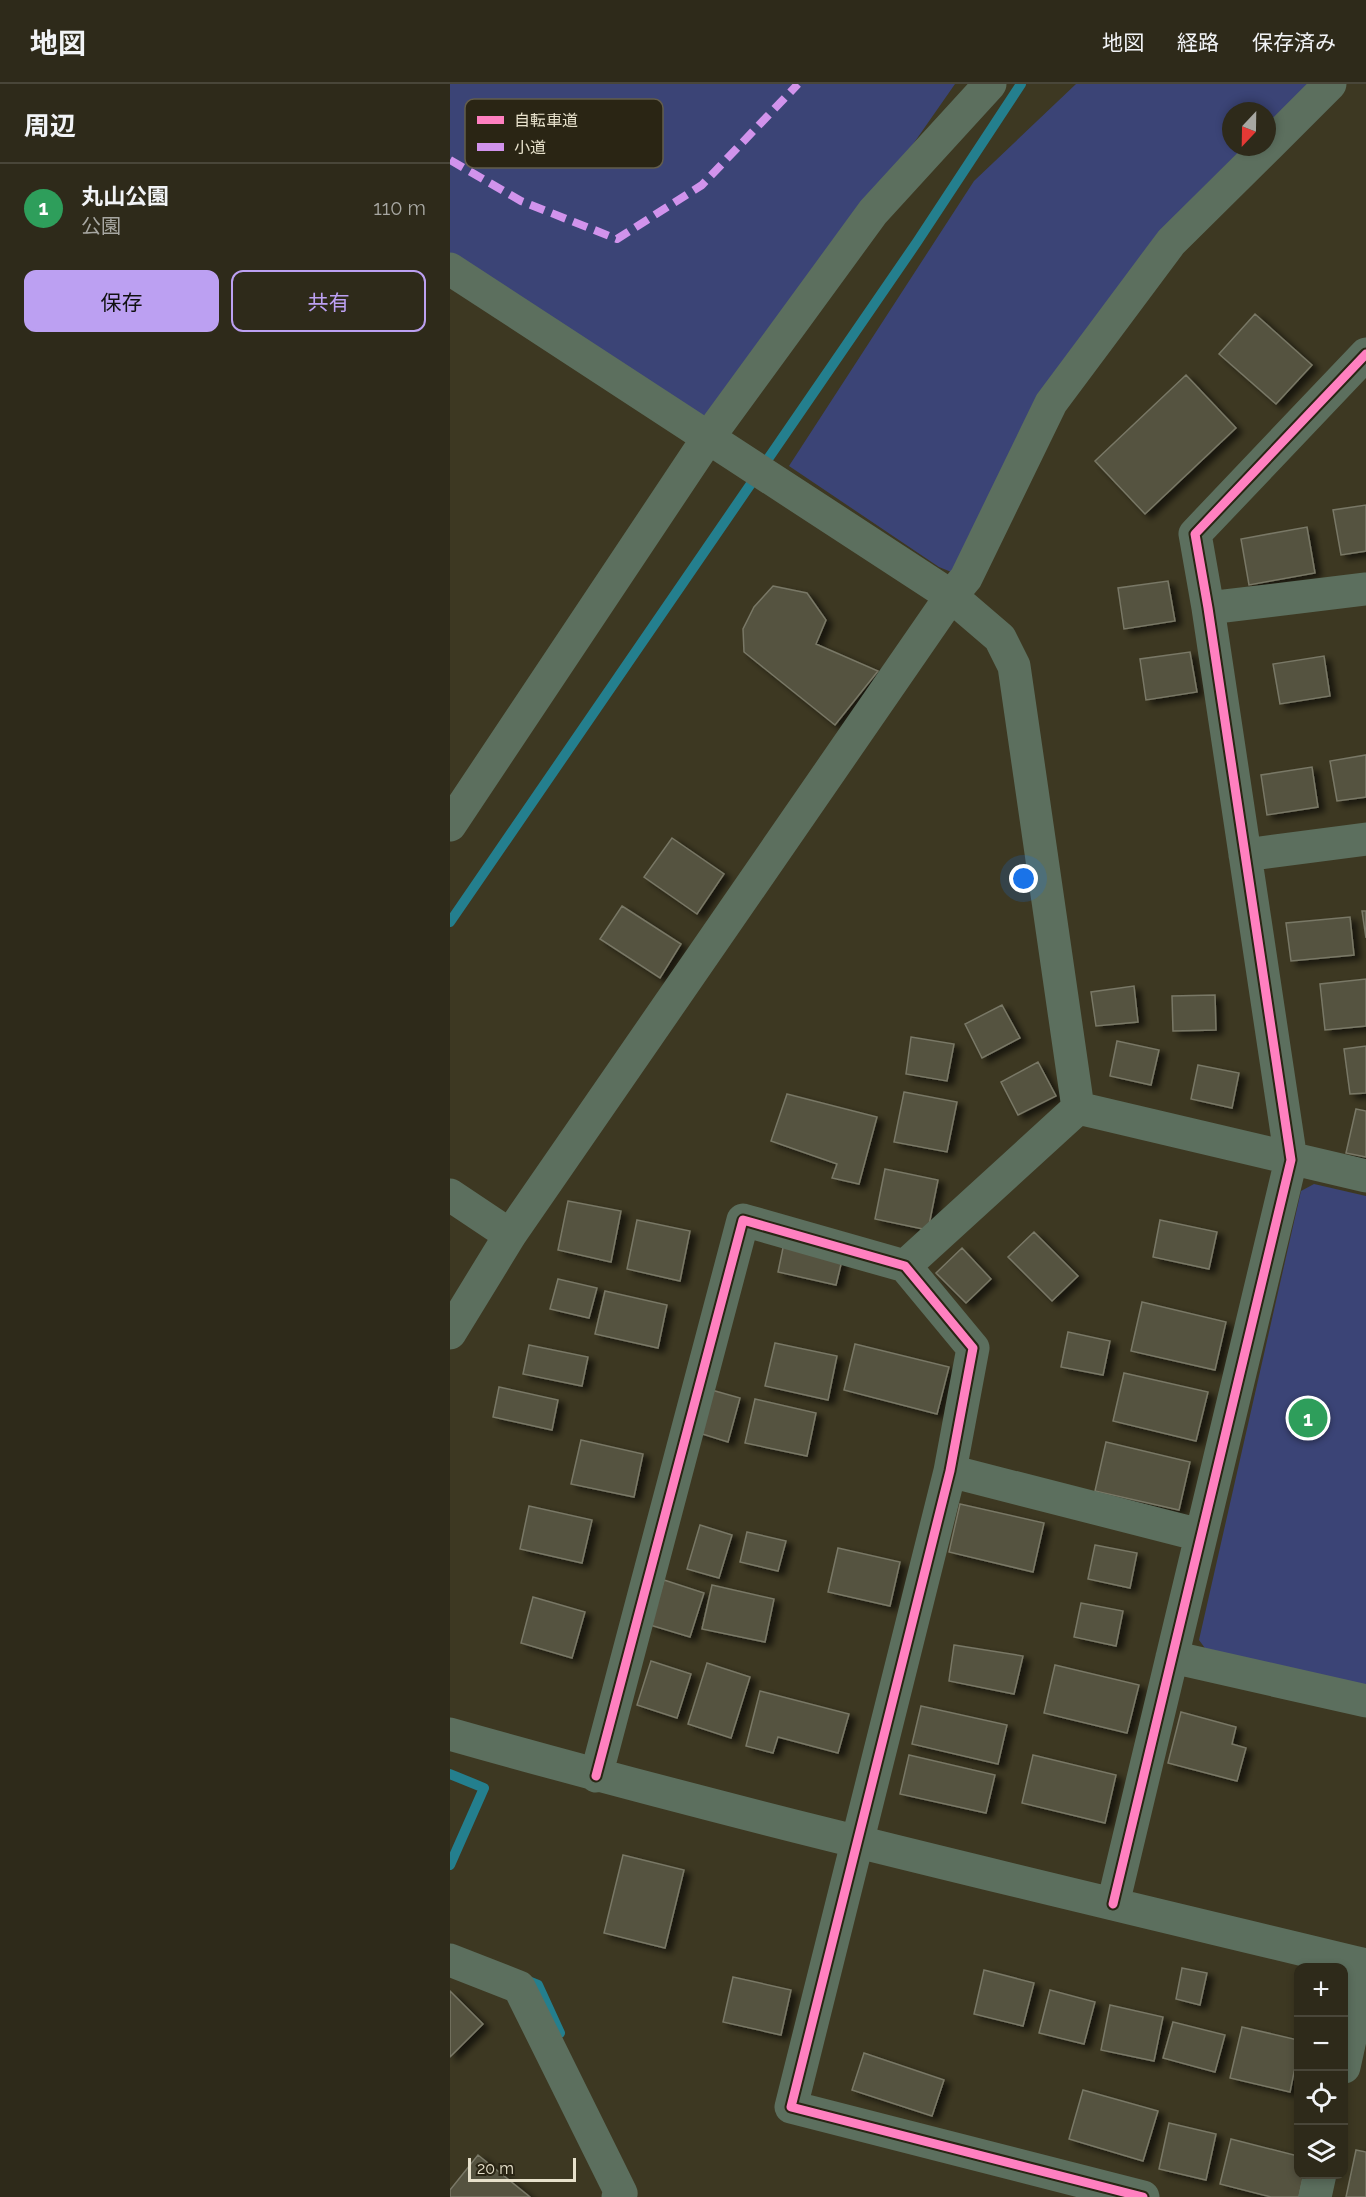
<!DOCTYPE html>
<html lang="ja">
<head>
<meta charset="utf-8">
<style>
	:root { --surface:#2e2a1a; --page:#3a3627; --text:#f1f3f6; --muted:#a7a7a2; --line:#494639; --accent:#bca0f2 }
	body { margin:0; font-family:Raleway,"Noto Sans JP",sans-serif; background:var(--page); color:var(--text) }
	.controls { position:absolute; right:18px; bottom:18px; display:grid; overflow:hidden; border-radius:12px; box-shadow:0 3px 9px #0003 }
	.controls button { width:54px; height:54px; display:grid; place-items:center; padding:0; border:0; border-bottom:2px solid var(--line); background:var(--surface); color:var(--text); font:30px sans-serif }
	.compass { position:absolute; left:772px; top:18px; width:54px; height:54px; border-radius:50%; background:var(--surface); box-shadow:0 3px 9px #0003; rotate:202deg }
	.scale { position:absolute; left:18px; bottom:15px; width:108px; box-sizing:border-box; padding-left:6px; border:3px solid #e7e1cb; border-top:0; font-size:16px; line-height:21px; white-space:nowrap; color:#e7e1cb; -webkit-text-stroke:4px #2a2514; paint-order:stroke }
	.you { position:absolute; left:574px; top:795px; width:21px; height:21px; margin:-15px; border:4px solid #fff; border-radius:50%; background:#1a73e8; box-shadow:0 0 0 9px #1a73e833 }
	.badge { display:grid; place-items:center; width:39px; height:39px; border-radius:50%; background:var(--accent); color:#fff; font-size:20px; font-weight:700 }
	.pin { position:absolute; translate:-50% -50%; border:3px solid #fff; box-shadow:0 2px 6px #0006 }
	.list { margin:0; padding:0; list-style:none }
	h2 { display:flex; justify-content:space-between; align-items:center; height:78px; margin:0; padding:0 24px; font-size:26px }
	h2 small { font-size:20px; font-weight:400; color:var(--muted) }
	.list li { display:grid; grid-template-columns:39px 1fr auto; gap:18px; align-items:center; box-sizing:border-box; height:90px; padding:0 24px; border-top:2px solid var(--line) }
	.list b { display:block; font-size:22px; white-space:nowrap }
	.list p { margin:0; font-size:20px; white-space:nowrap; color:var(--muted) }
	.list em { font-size:20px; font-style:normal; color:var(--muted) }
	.actions { display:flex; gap:12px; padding:18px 24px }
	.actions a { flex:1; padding:14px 0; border:2px solid var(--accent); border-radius:12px; text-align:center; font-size:21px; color:var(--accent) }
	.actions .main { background:var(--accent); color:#111 }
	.icon { flex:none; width:33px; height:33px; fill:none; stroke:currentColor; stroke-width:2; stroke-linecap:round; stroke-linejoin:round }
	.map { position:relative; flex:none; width:916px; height:2113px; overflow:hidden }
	header { display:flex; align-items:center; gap:36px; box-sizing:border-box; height:84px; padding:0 30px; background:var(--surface); border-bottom:2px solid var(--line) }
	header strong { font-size:28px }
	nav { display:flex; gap:33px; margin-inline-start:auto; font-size:21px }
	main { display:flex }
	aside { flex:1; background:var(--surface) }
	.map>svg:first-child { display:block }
</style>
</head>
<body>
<header>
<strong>地図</strong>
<nav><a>地図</a><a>経路</a><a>保存済み</a></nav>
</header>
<main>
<aside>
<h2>周辺<small></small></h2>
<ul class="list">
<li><span class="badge" style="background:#2e9e5b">1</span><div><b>丸山公園</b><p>公園</p></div><em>110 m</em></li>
</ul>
<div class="actions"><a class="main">保存</a><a>共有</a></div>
</aside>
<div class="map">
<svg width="916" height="2113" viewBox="0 0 916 2113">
	<defs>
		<filter id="shadow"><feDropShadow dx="6" dy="4" stdDeviation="3" flood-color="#0009"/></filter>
	</defs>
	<rect width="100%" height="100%" fill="#3d3822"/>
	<path fill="#3b4476" d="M0,0H505L258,354L0,185Z
		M626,0H870L817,61V27H781V63H815L661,238L516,494L489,483L339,382L524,97Z
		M864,1100L916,1112V1606L760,1571L749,1556L851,1107Z"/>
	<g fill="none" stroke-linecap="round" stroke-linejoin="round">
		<path stroke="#247f8e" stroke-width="10" d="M0,838L467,158L571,0
			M0,1690L34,1704L0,1781
			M73,1895L88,1901L110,1949"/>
	</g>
	<path fill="#545240" stroke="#797866" stroke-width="1.5" filter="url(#shadow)" d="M805,230L862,281L826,320L769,270Z
		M736,291L786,344L695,430L645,377Z
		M916,421V467L891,471L883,426Z
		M857,443L865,489L799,501L791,455Z
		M718,497L725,537L674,545L668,504Z
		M323,502L357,509L376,536L366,560L428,587L385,641L294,568L293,545L304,523Z
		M740,568L747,608L696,616L690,575Z
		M874,572L880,612L830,620L823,580Z
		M916,671V713L887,717L880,677Z
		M862,683L868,723L817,731L811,691Z
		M222,754L274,790L247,830L194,793Z
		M172,822L231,860L210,894L150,855Z
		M912,827H916V854Z
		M900,833L904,871L841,877L836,839Z
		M916,895V942L875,946L870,900Z
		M684,902L688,938L646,942L641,908Z
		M765,911L766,946L723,947L722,912Z
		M552,921L570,954L532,974L515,940Z
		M461,953L504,960L497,997L456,990Z
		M667,957L709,966L701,1001L660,992Z
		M916,962V1009L900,1010L894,965Z
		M588,978L606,1012L568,1031L551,998Z
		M748,981L789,989L782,1024L741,1015Z
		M454,1008L507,1018L497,1068L444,1058Z
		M337,1010L427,1033L409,1100L382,1094L387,1080L321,1057Z
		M906,1025L916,1027V1073L896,1069Z
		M435,1085L488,1096L478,1146L425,1135Z
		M118,1117L171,1127L161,1178L108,1166Z
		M187,1136L240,1147L230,1197L177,1185Z
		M710,1136L767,1148L759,1185L703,1173Z
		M584,1148L628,1192L602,1217L558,1173Z
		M334,1159L393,1172L386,1201L328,1188Z
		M512,1164L541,1195L516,1219L486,1189Z
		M108,1195L147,1204L139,1234L100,1225Z
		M155,1207L217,1221L208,1264L145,1250Z
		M692,1218L776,1238L765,1286L681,1267Z
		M618,1248L660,1257L653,1291L611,1283Z
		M325,1259L387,1272L378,1316L315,1302Z
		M405,1260L499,1283L487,1330L394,1306Z
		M79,1261L138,1273L132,1302L73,1290Z
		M674,1289L758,1308L746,1357L663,1337Z
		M49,1303L108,1316L102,1346L43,1333Z
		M258,1305L290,1314L278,1358L246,1348Z
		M305,1315L366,1329L357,1372L295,1359Z
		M131,1356L193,1370L184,1413L121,1400Z
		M656,1358L740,1378L729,1426L645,1407Z
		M510,1420L594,1439L583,1488L499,1468Z
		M79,1422L142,1436L132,1479L70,1465Z
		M250,1441L282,1451L269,1494L237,1485Z
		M297,1448L336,1457L328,1487L290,1478Z
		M645,1461L687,1469L680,1504L638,1495Z
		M388,1464L450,1478L440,1522L378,1508Z
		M214,1496L254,1509L240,1553L200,1541Z
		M262,1501L324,1515L315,1558L252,1545Z
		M83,1513L135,1528L122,1574L71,1559Z
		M631,1519L673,1527L666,1562L624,1553Z
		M504,1561L573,1572L564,1610L499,1597Z
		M201,1577L241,1590L227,1634L187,1621Z
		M257,1579L300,1593L281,1654L238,1640Z
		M605,1581L689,1601L677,1649L594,1629Z
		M310,1607L399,1630L388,1669L328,1653L323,1669L296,1662Z
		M471,1622L557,1641L548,1680L462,1660Z
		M731,1628L786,1643L782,1660L796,1664L787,1697L718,1679Z
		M459,1671L545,1691L536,1729L450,1710Z
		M583,1671L666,1691L655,1739L572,1719Z
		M173,1771L234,1786L215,1864L154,1849Z
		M732,1884L757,1889L750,1921L726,1915Z
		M534,1886L584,1899L573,1942L524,1930Z
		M283,1893L341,1906L331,1951L273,1938Z
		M600,1906L645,1918L634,1960L589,1949Z
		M0,1907L33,1940L0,1973Z
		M660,1921L713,1933L704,1977L651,1966Z
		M723,1938L775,1951L765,1988L713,1974Z
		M792,1943L848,1956V1969L840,2008L780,1994Z
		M414,1969L494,1996L482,2032L402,2006Z
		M633,2006L708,2027L693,2077L619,2055Z
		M719,2039L766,2050L756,2096L709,2085Z
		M781,2055L848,2072V2090H854L849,2113H821L770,2100Z
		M906,2066L916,2068V2113H896Z
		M28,2071L80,2113H0V2106Z"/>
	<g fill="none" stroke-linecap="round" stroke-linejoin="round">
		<path stroke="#5c6f5e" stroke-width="33" d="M817,63L880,0
			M0,185L501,512L550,554L564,582L628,1024
			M758,524L916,505
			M0,741L258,354L423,128L540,0
			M795,771L916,755
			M628,1024L916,1092
			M0,1111L60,1151
			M455,1182L628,1024
			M0,1249L60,1151L501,512L516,494L601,319L721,158L817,63
			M500,1387L750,1451
			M722,1573L916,1617
			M0,1650C303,1736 610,1807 916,1881
			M146,1692L293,1136L455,1182L523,1264L500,1387L341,2023L693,2113
			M663,1820L841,1076L758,524L745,450L916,270
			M0,1876L69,1903L171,2109L168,2113
			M894,1983L916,1883
			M865,2113L870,2090"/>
		<path stroke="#d193ec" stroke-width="8" stroke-dasharray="15 8" stroke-linecap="butt" d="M0,76L71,117L167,155L252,101L348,0"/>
		<defs>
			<path id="cycleway" d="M146,1692L293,1136L455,1182L523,1264L500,1387L341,2023L693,2113
				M663,1820L841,1076L758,524L745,450L916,270"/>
		</defs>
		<use href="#cycleway" stroke="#2a2514" stroke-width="13"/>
		<use href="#cycleway" stroke="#ff80c0" stroke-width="9"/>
	</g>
	<rect x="15" y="15" width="198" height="69" rx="9" fill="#2a2514" stroke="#635d4b" stroke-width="1.5"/>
	<rect x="27" y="32" width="27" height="8" fill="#ff80c0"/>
	<rect x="27" y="59" width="27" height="8" fill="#d193ec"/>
	<g font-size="16" fill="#e7e1cb">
		<text x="64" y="42">自転車道</text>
		<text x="64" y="69">小道</text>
	</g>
</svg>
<div class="controls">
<button>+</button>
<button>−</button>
<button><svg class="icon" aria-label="locate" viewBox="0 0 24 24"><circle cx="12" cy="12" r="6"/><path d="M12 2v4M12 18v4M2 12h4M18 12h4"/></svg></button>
<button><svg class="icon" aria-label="layers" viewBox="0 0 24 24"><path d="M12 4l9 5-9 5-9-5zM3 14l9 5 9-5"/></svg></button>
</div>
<svg class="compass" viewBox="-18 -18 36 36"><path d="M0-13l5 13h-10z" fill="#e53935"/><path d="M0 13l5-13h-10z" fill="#a7a7a2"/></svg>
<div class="scale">20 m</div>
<div class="you"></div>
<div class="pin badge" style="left:858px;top:1334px;background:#2e9e5b">1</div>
</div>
</main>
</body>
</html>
